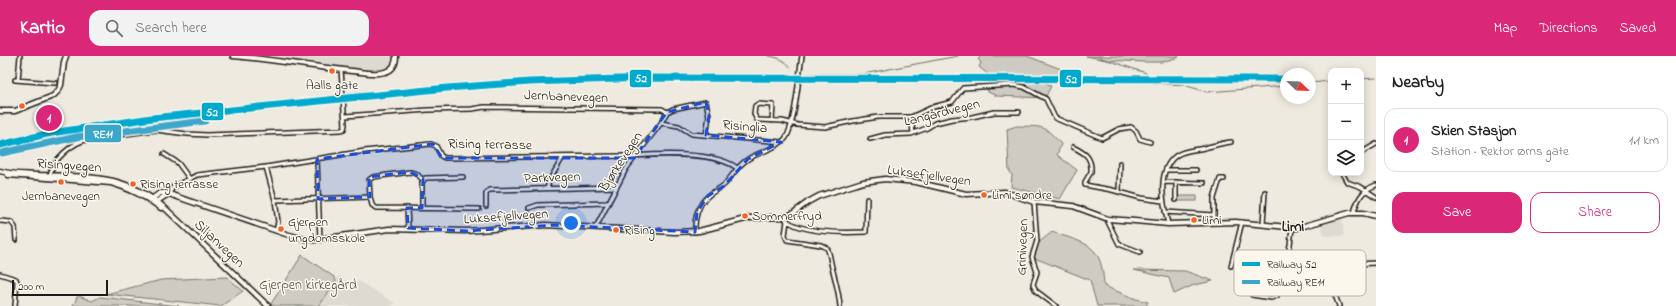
<!DOCTYPE html>
<html lang="en">
<head>
<meta charset="utf-8">
<style>
	:root { --surface:#fff; --page:#f2f2f2; --text:#202124; --muted:#757577; --line:#e0e0e0; --accent:#db2777 }
	body { margin:0; font-family:"Indie Flower",sans-serif; background:var(--page); color:var(--text) }
	.controls { position:absolute; right:12px; top:12px; display:grid; overflow:hidden; border-radius:8px; box-shadow:0 2px 10px #0003 }
	.controls button { width:36px; height:36px; display:grid; place-items:center; padding:0; border:0; border-bottom:1px solid var(--line); background:var(--surface); color:var(--text); font:20px sans-serif }
	.compass { position:absolute; left:1280px; top:12px; width:36px; height:36px; border-radius:50%; background:var(--surface); box-shadow:0 2px 10px #0003; rotate:113deg }
	.scale { position:absolute; left:12px; bottom:10px; width:96px; box-sizing:border-box; padding-left:4px; border:2px solid #1c1c1c; border-top:0; font-size:11px; line-height:14px; white-space:nowrap; color:#1c1c1c; -webkit-text-stroke:3px #fbf7ec; paint-order:stroke }
	.you { position:absolute; left:571px; top:167px; width:14px; height:14px; margin:-10px; border:3px solid #fff; border-radius:50%; background:#1a73e8; box-shadow:0 0 0 6px #1a73e833 }
	.badge { display:grid; place-items:center; width:26px; height:26px; border-radius:50%; background:var(--accent); color:#fff; font-size:13px; font-weight:700 }
	.pin { position:absolute; translate:-50% -50%; border:2px solid #fff; box-shadow:0 1px 4px #0006 }
	.list { margin:0; padding:0; list-style:none }
	h2 { display:flex; justify-content:space-between; align-items:center; height:52px; margin:0; padding:0 16px; font-size:17px }
	h2 small { font-size:13px; font-weight:400; color:var(--muted) }
	.list li { display:grid; grid-template-columns:26px 1fr auto; gap:12px; align-items:center; box-sizing:border-box; height:64px; margin:0 8px 8px; padding:0 8px; border:1px solid var(--line); border-radius:12px }
	.list b { display:block; font-size:15px; white-space:nowrap }
	.list p { margin:0; font-size:13px; white-space:nowrap; color:var(--muted) }
	.list em { font-size:13px; font-style:normal; color:var(--muted) }
	.actions { display:flex; gap:8px; padding:12px 16px }
	.actions a { flex:1; padding:9px 0; border:1px solid var(--accent); border-radius:12px; text-align:center; font-size:14px; color:var(--accent) }
	.actions .main { background:var(--accent); color:#fff }
	.icon { flex:none; width:22px; height:22px; fill:none; stroke:currentColor; stroke-width:2; stroke-linecap:round; stroke-linejoin:round }
	.map { position:relative; flex:none; width:1376px; height:250px; overflow:hidden }
	header { display:flex; align-items:center; gap:24px; box-sizing:border-box; height:56px; padding:0 20px; background:var(--accent); color:#fff }
	header strong { font-size:19px }
	nav { display:flex; gap:22px; margin-inline-start:auto; font-size:14px }
	.search { width:280px; height:36px; background:var(--page); display:flex; align-items:center; gap:10px; box-sizing:border-box; padding:0 14px; border-radius:12px; color:var(--muted); font-size:15px }
	main { display:flex }
	aside { flex:1; background:var(--surface) }
	.map>svg:first-child { display:block }
</style>
</head>
<body>
<header>
<strong>Kartio</strong>
<div class="search"><svg class="icon" aria-label="search" viewBox="0 0 24 24"><circle cx="10" cy="10" r="6"/><path d="M15 15l6 6"/></svg>Search here</div>
<nav><a>Map</a><a>Directions</a><a>Saved</a></nav>
</header>
<main>
<div class="map">
<svg width="1376" height="250" viewBox="0 0 1376 250">
	<rect width="100%" height="100%" fill="#eeeadf"/>
	<filter id="ink" filterUnits="userSpaceOnUse"><feTurbulence type="fractalNoise" baseFrequency=".025" numOctaves="2"/><feDisplacementMap in="SourceGraphic" scale="8" xChannelSelector="R" yChannelSelector="G"/><feConvolveMatrix kernelMatrix="1 2 1 2 8 2 1 2 1" color-interpolation-filters="sRGB"/></filter>
	<g filter="url(#ink)">
		<path fill="#dedad1" d="M227,0H394V9L386,16L341,14L250,1Z
			M1342,162L1344,180H1324L1321,168Z
			M339,220L354,230L358,225L395,247L391,250H319Z"/>
		<path fill="#ceccc2" stroke="#75746f" d="M981,0H1027L1061,13L1067,19L1062,22H1044L1042,25L1051,30L1045,42L997,40L988,36L987,31L992,26L989,19L979,11L981,7L978,3Z
			M1086,0H1178L1179,1L1162,6H1143L1106,4Z
			M1017,70C1044,71 1043,68 1061,88L1057,99L1077,114L1060,143L1011,131L1012,119L1009,114L1007,73Z
			M1177,140H1197V145H1177Z
			M1052,176C1087,188 1102,187 1104,230L1136,243L1148,246L1146,250H1097L1090,224L1032,201L1037,188Z
			M302,199L334,221L336,225L319,250H274L271,248Z
			M1134,214L1185,215L1213,225L1194,229L1174,238L1169,222Z
			M227,221L243,235L221,250L106,238L161,224Z
			M79,240L92,245L100,241L179,250H73L77,241Z"/>
		<g fill="none" stroke-linecap="round" stroke-linejoin="round">
			<path stroke="#6f6d69" stroke-width="1" d="M768,0C778,1 785,4 791,12
				M1098,0L1101,2C1117,7 1131,12 1146,17L1148,20
				M806,18H863L958,0
				M1361,23L1376,22
				M1153,27L1184,29L1207,36L1286,30
				M1310,27L1331,25"/>
			<defs>
				<path id="minor" d="M15,24L55,27
					M18,24L20,0
					M667,56L673,53L706,46L709,60L706,79
					M345,60L428,54L472,53L484,51L662,53L667,56
					M911,61L913,77
					M772,65L773,49L758,48L755,50L754,58L757,64H759L782,65L798,69L825,71L853,65L878,61H911L933,51L952,46L963,32L1014,29L1024,31L1046,43L1055,62L1102,82L1119,73L1131,71L1136,75L1140,83L1150,86
					M661,67L679,70L692,78L781,86
					M870,83L885,79L911,78L927,72L935,67L952,63L972,61L994,56H1019
					M1073,91C1085,97 1092,101 1091,116L1085,126V129L1112,134L1141,142L1163,145
					M1361,97L1376,88
					M164,98L178,107L189,122
					M635,100C662,98 716,96 737,112
					M317,103L320,184
					M266,111L275,144L370,141L372,149L376,152L479,153
					M1166,114H1196
					M1342,117L1347,126L1361,131L1376,141
					M50,121C51,104 73,86 89,83L156,74L187,78L207,79L341,74L344,73L345,69L341,14
					M1164,126L1204,127
					M1176,126V144
					M547,133L549,125L563,101
					M1119,135L1120,107
					M169,138L173,131L197,119L266,111L365,95L431,88L436,90L441,100L445,102L625,100L633,102
					M370,141L369,124L373,121L410,116L417,118L423,124
					M275,144L278,166L276,175
					M1034,146L1037,185L1032,201L1037,216L1033,228L1036,235L1056,250
					M486,150V138L489,134L616,131
					M407,152L408,172
					M422,152V127L425,122L463,121
					M529,152L538,149L607,147
					M1165,156L1214,159V167
					M1354,157C1357,144 1362,134 1376,129
					M1214,159V142L1220,123H1224
					M1108,163V166L1119,188L1140,196
					M786,164C804,178 844,177 866,176L867,143
					M0,165L11,166L15,171L16,184
					M787,165L785,179L787,184L821,189L827,192C831,200 830,207 833,215C836,227 839,237 840,250
					M1168,168C1163,147 1156,113 1177,99C1185,94 1196,94 1204,92C1213,90 1222,87 1231,86
					M1263,168L1265,136
					M596,171L626,113L661,67L667,56
					M695,176C694,163 698,148 708,140C713,135 720,133 725,128C733,119 738,109 748,103C759,96 776,93 785,83C795,71 799,17 802,0
					M1285,206L1354,208L1376,207
					M1231,210L1242,166
					M0,218L16,223L17,226L15,250
					M1280,231H1332L1339,250
					M1252,239L1271,242L1277,240L1290,189L1292,172"/>
				<path id="major" d="M233,0C273,3 312,11 352,15C362,16 375,19 385,16C393,14 396,8 396,0
					M0,55H15L53,40L58,35L61,29L64,6L66,0
					M0,115C13,119 27,118 40,119C91,121 125,118 166,153L268,250
					M8,119L111,127C130,132 145,140 161,152
					M154,146L153,142L160,137H166L286,178L304,183L314,184L389,173L466,175L546,169L675,176L699,175L749,162L785,161L792,158L808,146L819,140L863,126L885,123L916,126L966,138L1005,136L1034,146L1073,150L1108,163L1135,165L1168,168L1236,166L1297,172L1349,157H1363L1376,160
					M156,146L168,138"/>
			</defs>
			<use href="#minor" stroke="#1c1c1c" stroke-width="6"/>
			<use href="#major" stroke="#1c1c1c" stroke-width="7"/>
			<use href="#minor" stroke="#fbf7ec" stroke-width="3"/>
			<use href="#major" stroke="#fbf7ec" stroke-width="4"/>
			<defs>
				<path id="rail-1" d="M0,89L51,77L152,62L447,32L529,26L650,22L1286,23"/>
				<path id="rail-2" d="M2,97L77,81L205,65"/>
			</defs>
			<use href="#rail-1" stroke="#fbf7ec" stroke-width="10"/>
			<use href="#rail-2" stroke="#fbf7ec" stroke-width="10"/>
			<use href="#rail-1" stroke="#00a9ce" stroke-width="7"/>
			<use href="#rail-2" stroke="#3ca6ca" stroke-width="7"/>
		</g>
	</g>
	<path fill="#1d4ed8" fill-opacity="0.2" stroke="#1d4ed8" stroke-width="3" stroke-dasharray="8 5" stroke-linejoin="round" d="M706,46L709,60L706,79L781,86L748,103L724,130L708,140L697,156L695,176L555,169L466,175L408,172L407,152H422L423,123L410,116L369,121L370,141L318,143L317,103L433,88L442,102H634L667,56Z"/>
	<g fill="#f26522" stroke="#fbf7ec" stroke-width="1.5">
		<circle cx="332" cy="15" r="3.5"/>
		<circle cx="22" cy="50" r="3.5"/>
		<circle cx="61" cy="126" r="3.5"/>
		<circle cx="133" cy="128" r="3.5"/>
		<circle cx="984" cy="139" r="3.5"/>
		<circle cx="745" cy="160" r="3.5"/>
		<circle cx="1194" cy="164" r="3.5"/>
		<circle cx="281" cy="173" r="3.5"/>
		<circle cx="616" cy="174" r="3.5"/>
	</g>
	<g text-anchor="middle" dominant-baseline="central" stroke-width="3" stroke-linejoin="round" paint-order="stroke">
		<g font-size="13" fill="#1c1c1c" stroke="#fbf7ec" text-anchor="start">
			<text x="332" y="29" text-anchor="middle">Aalls gate</text>
			<text x="140" y="128">Rising terrasse</text>
			<text x="992" y="139">Limi søndre</text>
			<text x="61" y="140" text-anchor="middle">Jernbanevegen</text>
			<text x="752" y="160">Sommerfryd</text>
			<text x="1202" y="164">Limi</text>
			<text x="288" y="166">Gjerpen<tspan x="288" dy="16">ungdomsskole</tspan></text>
			<text x="624" y="174">Rising</text>
		</g>
		<g font-size="14" fill="#1c1c1c" stroke="#fbf7ec">
			<text transform="translate(566 41) rotate(2)">Jernbanevegen</text>
			<text transform="translate(942 57) rotate(-14)">Langårdvegen</text>
			<text transform="translate(745 71) rotate(5)">Risinglia</text>
			<text transform="translate(490 89) rotate(1)">Rising terrasse</text>
			<text transform="translate(621 106) rotate(-57)">Bjørkevegen</text>
			<text transform="translate(69 110) rotate(4)">Risingvegen</text>
			<text transform="translate(929 120) rotate(8)">Luksefjellvegen</text>
			<text transform="translate(552 122) rotate(-2)">Parkvegen</text>
			<text transform="translate(506 161) rotate(-4)">Luksefjellvegen</text>
			<text transform="translate(219 188) rotate(43)">Siljanvegen</text>
			<text transform="translate(1023 191) rotate(-88)">Grinivegen</text>
		</g>
		<g font-size="14" fill="#51514e" stroke="#fbf7ec">
			<text x="308" y="229">Gjerpen kirkegård</text>
		</g>
		<g font-size="15" font-weight="bold" fill="#1c1c1c" stroke="#fbf7ec">
			<text x="1293" y="171">Limi</text>
		</g>
	</g>
	<rect x="1234" y="194" width="132" height="46" rx="6" fill="#fbf7ec" stroke="#b8b5ae" stroke-width="1"/>
	<rect x="1242" y="206" width="18" height="4" fill="#00a9ce"/>
	<rect x="1242" y="224" width="18" height="4" fill="#3ca6ca"/>
	<g font-size="11" fill="#1c1c1c">
		<text x="1267" y="212">Railway 52</text>
		<text x="1267" y="230">Railway RE11</text>
	</g>
	<g stroke="#fbf7ec" stroke-width="1.5">
		<rect x="629" y="13" width="23" height="19" rx="4" fill="#00a9ce"/>
		<rect x="1059" y="13" width="23" height="19" rx="4" fill="#00a9ce"/>
		<rect x="201" y="46" width="23" height="19" rx="4" fill="#00a9ce"/>
		<rect x="84" y="68" width="38" height="19" rx="4" fill="#3ca6ca"/>
	</g>
	<g font-size="11" text-anchor="middle" font-weight="bold" fill="#fff">
		<text x="641" y="26">52</text>
		<text x="1071" y="27">52</text>
		<text x="212" y="60">52</text>
		<text x="103" y="82">RE11</text>
	</g>
</svg>
<div class="controls">
<button>+</button>
<button>−</button>
<button><svg class="icon" aria-label="layers" viewBox="0 0 24 24"><path d="M12 4l9 5-9 5-9-5zM3 14l9 5 9-5"/></svg></button>
</div>
<svg class="compass" viewBox="-18 -18 36 36"><path d="M0-13l5 13h-10z" fill="#e53935"/><path d="M0 13l5-13h-10z" fill="#757577"/></svg>
<div class="scale">200 m</div>
<div class="you"></div>
<div class="pin badge" style="left:49px;top:62px">1</div>
</div>
<aside>
<h2>Nearby<small></small></h2>
<ul class="list">
<li><span class="badge">1</span><div><b>Skien Stasjon</b><p>Station · Rektor Ørns gate</p></div><em>1.1 km</em></li>
</ul>
<div class="actions"><a class="main">Save</a><a>Share</a></div>
</aside>
</main>
</body>
</html>
